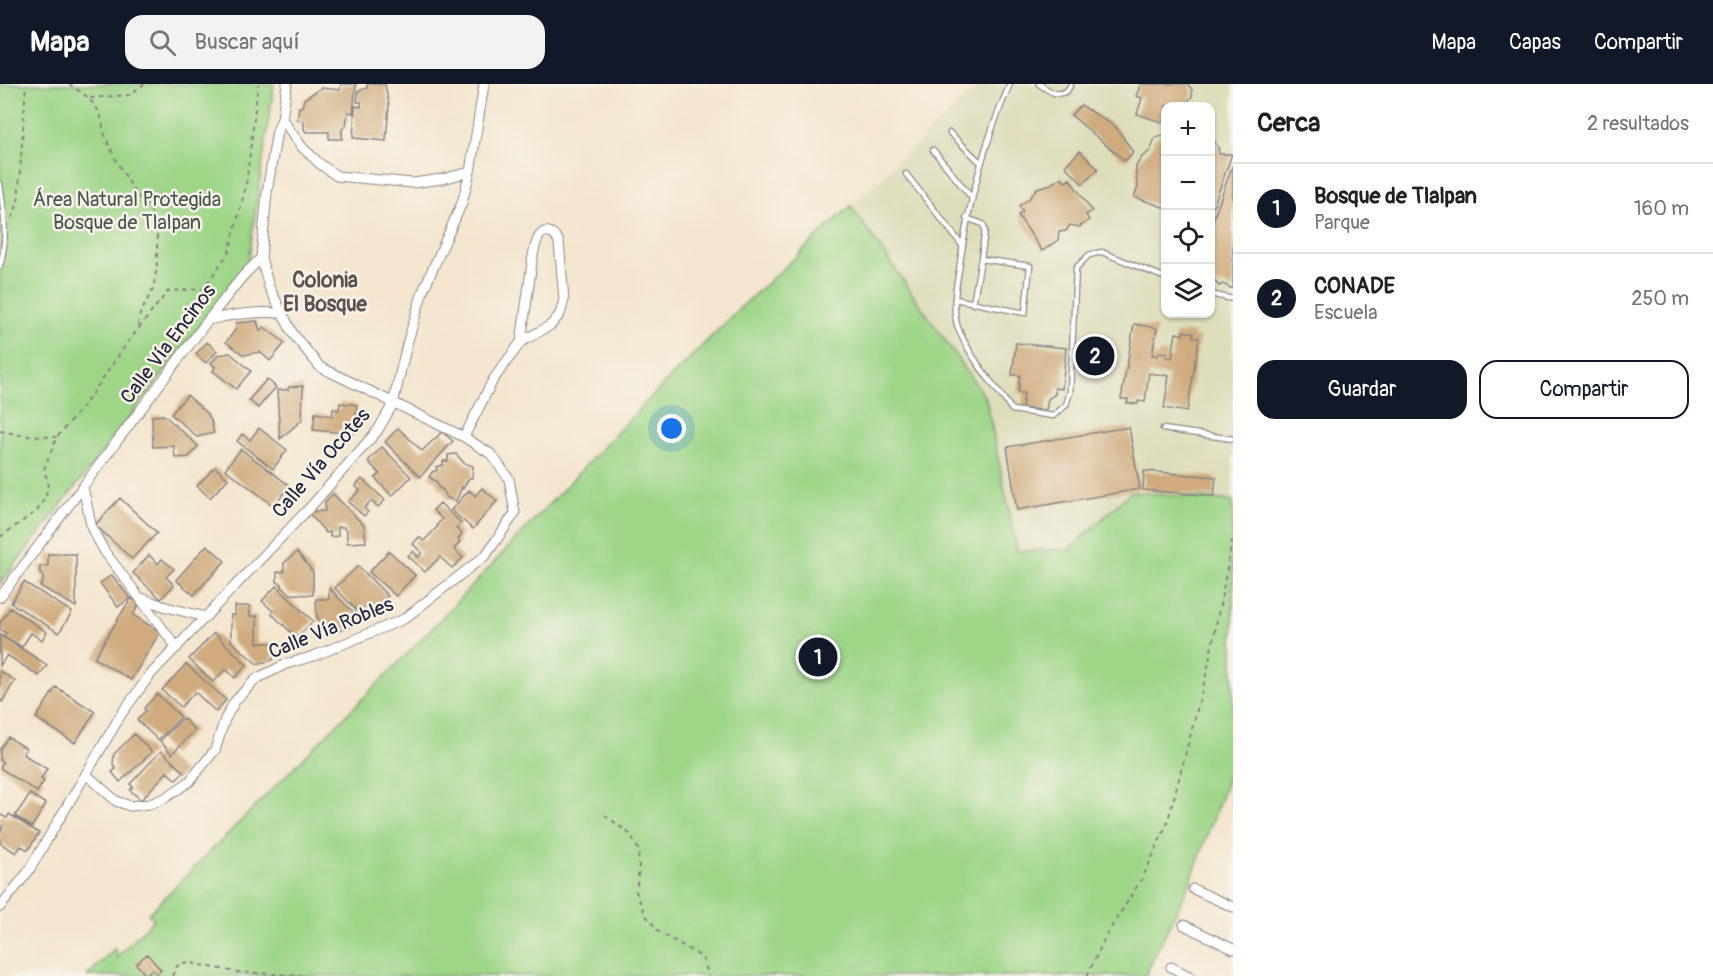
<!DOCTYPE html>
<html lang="es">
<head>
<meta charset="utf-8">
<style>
	:root { --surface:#fff; --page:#f2f2f2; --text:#202124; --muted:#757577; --line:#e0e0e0; --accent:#111827 }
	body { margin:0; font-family:Pangolin,sans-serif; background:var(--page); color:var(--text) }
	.controls { position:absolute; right:18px; top:18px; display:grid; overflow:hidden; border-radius:12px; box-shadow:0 2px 4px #0004 }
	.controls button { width:54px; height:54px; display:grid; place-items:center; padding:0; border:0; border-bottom:2px solid var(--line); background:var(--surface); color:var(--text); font:30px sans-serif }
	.you { position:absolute; left:672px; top:345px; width:21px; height:21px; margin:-15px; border:4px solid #fff; border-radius:50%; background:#1a73e8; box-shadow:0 0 0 9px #1a73e833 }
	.badge { display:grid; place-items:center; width:39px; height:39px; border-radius:50%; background:var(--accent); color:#fff; font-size:20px; font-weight:700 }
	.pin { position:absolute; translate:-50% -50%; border:3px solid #fff; box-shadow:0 2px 6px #0006 }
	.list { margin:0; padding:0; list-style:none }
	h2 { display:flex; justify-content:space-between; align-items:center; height:78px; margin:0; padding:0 24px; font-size:26px }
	h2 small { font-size:20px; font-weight:400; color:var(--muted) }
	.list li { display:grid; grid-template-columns:39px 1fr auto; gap:18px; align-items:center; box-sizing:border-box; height:90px; padding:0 24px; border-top:2px solid var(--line) }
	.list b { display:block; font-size:22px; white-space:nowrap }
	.list p { margin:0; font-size:20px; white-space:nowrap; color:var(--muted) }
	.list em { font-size:20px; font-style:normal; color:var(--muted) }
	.actions { display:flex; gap:12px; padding:18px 24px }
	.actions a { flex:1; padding:14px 0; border:2px solid var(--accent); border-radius:18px; text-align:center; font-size:21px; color:var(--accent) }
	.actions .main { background:var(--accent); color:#fff }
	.icon { flex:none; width:33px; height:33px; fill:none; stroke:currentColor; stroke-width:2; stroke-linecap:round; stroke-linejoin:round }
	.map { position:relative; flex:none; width:1233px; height:892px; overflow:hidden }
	header { display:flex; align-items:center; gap:36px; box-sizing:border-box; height:84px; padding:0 30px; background:var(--accent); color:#fff }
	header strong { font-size:28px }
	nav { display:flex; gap:33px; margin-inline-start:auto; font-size:21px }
	.search { width:420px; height:54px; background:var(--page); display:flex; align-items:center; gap:15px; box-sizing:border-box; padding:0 21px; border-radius:18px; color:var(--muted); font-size:22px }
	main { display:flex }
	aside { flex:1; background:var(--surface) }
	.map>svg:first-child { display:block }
</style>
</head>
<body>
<header>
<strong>Mapa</strong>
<div class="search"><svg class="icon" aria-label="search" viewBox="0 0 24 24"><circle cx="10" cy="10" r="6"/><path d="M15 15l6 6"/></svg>Buscar aquí</div>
<nav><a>Mapa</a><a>Capas</a><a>Compartir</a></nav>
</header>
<main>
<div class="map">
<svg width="1233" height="892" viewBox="0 0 1233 892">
	<rect width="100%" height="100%" fill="#f7f3e8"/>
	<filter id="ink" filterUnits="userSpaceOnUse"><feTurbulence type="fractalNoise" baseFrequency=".0167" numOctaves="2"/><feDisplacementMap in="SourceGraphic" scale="12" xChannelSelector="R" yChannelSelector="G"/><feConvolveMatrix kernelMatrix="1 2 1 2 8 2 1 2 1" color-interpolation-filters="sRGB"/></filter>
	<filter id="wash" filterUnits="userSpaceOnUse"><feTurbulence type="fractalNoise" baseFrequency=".008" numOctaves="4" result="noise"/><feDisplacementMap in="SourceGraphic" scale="24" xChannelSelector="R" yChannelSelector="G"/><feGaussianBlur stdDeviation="1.35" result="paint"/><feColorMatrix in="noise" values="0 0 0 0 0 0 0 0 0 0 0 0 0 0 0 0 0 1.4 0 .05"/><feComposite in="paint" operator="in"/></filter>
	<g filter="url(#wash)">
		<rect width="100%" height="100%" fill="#f4e5ce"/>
		<path fill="#deddbb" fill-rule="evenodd" d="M981,0H1233V417L1131,408L1069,466L1016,467L986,315L851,122ZM1166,22H1210V230H1166Z"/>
		<path fill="#9ed587" stroke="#607c61" stroke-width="1.5" d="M0,0H274L248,180L0,500Z
			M851,122L986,315L1017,467L1069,466L1131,408L1233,417V680L1190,799L1145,892H87L115,864L117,873L154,835L148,830L414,563L642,322L739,225Z"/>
		<g id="blocks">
			<path fill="#cfab7e" d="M341,0H356L353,29L348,28L346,42L342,45V55H329V48H306L304,45V37L297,36L299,23H302L304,15L321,4L340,6Z
				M367,0H385L389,21L386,57L353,54L355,22L361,23V18H357L358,7L367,4Z
				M1141,0H1188L1192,6V13L1184,20L1166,22L1164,39L1137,30L1142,14L1136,12Z
				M1081,21L1116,43L1133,68L1125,77L1071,31Z
				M1166,51V124L1134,113L1138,103L1136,93V82L1142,73L1150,67L1155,54Z
				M1210,51L1218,63L1219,70H1232L1211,129Z
				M1080,67L1098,85L1083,100L1065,82Z
				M1233,80V205L1223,200L1219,202L1210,190V144Z
				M1062,93L1065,98L1070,95L1092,127L1086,131L1089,136L1079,143L1070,141L1066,147L1059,148L1058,156L1042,167L1018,131L1023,128L1019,122L1029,115L1037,104L1051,100Z
				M257,237L260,247L264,243L285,259L270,277L260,268L244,271L226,258L236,245V239Z
				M1134,240L1157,244L1152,271L1158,272L1159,268L1167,269L1166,273L1172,274L1176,249L1183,251V247L1194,249L1193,253L1199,254L1187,328L1164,324L1169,292L1149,289L1145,318L1138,317V320L1127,319L1128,315H1121Z
				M207,258L217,267L206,279L196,270Z
				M1016,259L1066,264L1062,305L1055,304V310L1048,315L1046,326L1022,324L1024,309H1018L1020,291H1012Z
				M230,269L251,287L236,305L213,287L215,283L211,279L218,271Z
				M267,295L276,303L258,324L249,316Z
				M303,302L302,336L280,355L277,306H288L289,303Z
				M187,311L207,329L211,336L214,349L197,353L171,330Z
				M340,319L357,321L354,350L313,346L315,329L332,332L333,325L339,326Z
				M164,331L198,362L189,373L175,374L174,362L153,363L152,332Z
				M1129,343L1140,405L1017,426L1007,363Z
				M259,344L287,366L273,385L237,357L242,350L250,356Z
				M398,344L422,367L442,348L453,357L420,393L385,358Z
				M382,363L411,393L392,412L375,394L380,390L368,377Z
				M241,365L290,402L274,422L225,385Z
				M456,370L464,379L473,382L472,394H469L463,405L462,403L456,417L447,414L443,406L438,403L437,398L429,393L432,388L437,386L436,383L443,381V377H448V371Z
				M215,383L228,395L210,414L197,402Z
				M1144,387L1216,393L1214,412L1143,406Z
				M362,395L385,416L378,423L371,417L364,424L368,428L364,432L348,418L360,406L355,402Z
				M482,404L497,417L473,445L451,426L469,406L475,412Z
				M333,410L364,441L366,458L347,459V446H345L344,443H338V452L330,453V448L326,449L308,428L325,427V418Z
				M120,414L157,449L132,475L95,441Z
				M440,419L461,439L456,444L462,450L458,455L460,458L454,465L463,474L452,484L440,473L425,488L408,472L413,467L418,473L422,469L413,460L419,453L424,457L438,442L437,441L442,435L433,426Z
				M207,461L225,477L194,511L176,496Z
				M389,467L415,491L396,512L369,488Z
				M297,468L313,488V511L290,510L282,503V500L277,498V488H284V479Z
				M48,470H76V523L40,502L43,498V490H40V482H48Z
				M149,471L158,480L162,475L174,485L166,493L174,501L161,515L133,489Z
				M358,482L388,512L365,535L335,504Z
				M112,491L130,514L118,523L100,499Z
				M24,498L72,528L59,549L11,519Z
				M276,502L313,537L297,554L272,530L273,527L262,517Z
				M329,504L363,538L334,549L317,534L316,515H329Z
				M131,514L140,519L133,531L160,548L131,596L94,574Z
				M235,522H250V532H257V559H273V576L257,580L231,557V531H235Z
				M10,524L47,548L42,556L31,549L22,563L4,552L6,549L0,545V539Z
				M214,549L247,581L235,594L226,585L213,598L189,575Z
				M0,551L47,581L39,592L7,571L0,582Z
				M186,580L226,616L216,628L195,608L181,623L162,606Z
				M0,587L15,597L2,618L0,616Z
				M56,603L95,628L75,659L36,634Z
				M157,610L181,633L158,656L137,636L146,626L144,624Z
				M183,634L195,646L172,670L160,657Z
				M134,650L152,668L120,698L112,688L116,685L113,680L114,670Z
				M8,653L26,664L23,670L47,685L41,695L44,697L37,708L0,684L3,678L0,676V665Z
				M161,667L184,688L176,696L167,688L141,716L130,706L133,703L130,700Z
				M30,710L46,720L32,743L15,732Z
				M9,730L39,749L28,766L21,762L16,769L0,759V748L3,743L0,741V733L1,731L7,734Z
				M147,870L161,886L157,890L152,885L146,891L136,880Z"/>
		</g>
	</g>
	<g filter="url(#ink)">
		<use href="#blocks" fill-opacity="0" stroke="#8b8484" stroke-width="1.5"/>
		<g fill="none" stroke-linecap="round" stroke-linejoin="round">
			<defs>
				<path id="service" d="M1010,0C983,61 968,120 959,186C956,203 952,223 957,241C967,270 994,301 1012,326L1053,332L1066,321L1070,308L1076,184L1089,171L1102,168L1166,194
					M1039,0C1050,7 1055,13 1067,7L1071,0
					M950,49L980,78
					M933,66L971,113
					M906,90L962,161
					M0,100C4,128 8,154 0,182
					M1210,210L1233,215
					M955,215L1025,229L1030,182L981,175L985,146L983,140L966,134
					M973,220L981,175
					M1163,345L1233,355"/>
				<path id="minor" d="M282,35L302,63L320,80L337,92L413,99L442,95L470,88
					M208,236C233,230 256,227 282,229
					M464,353L493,296L521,258L551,241L560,230L564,216L559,158C553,146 542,143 537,157C532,168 532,182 530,193C527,215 524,237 521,258
					M83,403L92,445L105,468L139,513L166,523L206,533
					M0,513L208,236L242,193L261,174L267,108L277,47L282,35L287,0
					M139,513L177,564
					M86,690L116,717L130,722L150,720L165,714L189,698L215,666L225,635L235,617L256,595L286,580L314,572L404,535L486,471L515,429L509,395L491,370L464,353L320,283L293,250L269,203L261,174
					M1193,805L1233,823
					M0,823L28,788L122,629L150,591L313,420L378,346L393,320L407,260L423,207L462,119L470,88L484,0
					M1184,841L1233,865
					M1171,883L1189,892"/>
			</defs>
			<use href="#service" stroke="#8b8484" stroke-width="7"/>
			<use href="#minor" stroke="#8b8484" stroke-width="11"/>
			<path stroke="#8b8484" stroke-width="2" stroke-dasharray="4.5 4.5" stroke-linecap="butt" d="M69,0L89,14L100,29L105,52L116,76L133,105L153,130L157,151V184L153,205L140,230L137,245
				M90,14L129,11L144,0
				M12,134L18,119L26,0
				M0,347L26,352L56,353
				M0,453L37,427L46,413L48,399L44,385L57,353L85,320L125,262L168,207L203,205L229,168L246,102L258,0
				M605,731L630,750L638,765L639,785L636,808L645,830L659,848L702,873L709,892
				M172,892L177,882L186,878L236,888L308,892
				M1087,892L1107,850L1143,793L1167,740L1207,588L1233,453"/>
			<use href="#service" stroke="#fff" stroke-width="4.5"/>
			<use href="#minor" stroke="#fff" stroke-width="9"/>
		</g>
	</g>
	<g text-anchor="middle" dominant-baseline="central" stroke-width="5" stroke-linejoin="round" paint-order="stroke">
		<g font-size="20" fill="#475852" stroke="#f7f3e8">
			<text x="127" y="115">Área Natural Protegida<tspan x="127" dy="23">Bosque de Tlalpan</tspan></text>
		</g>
		<g font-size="20" fill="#22223b" stroke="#f7f3e8">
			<text transform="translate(168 260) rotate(-53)">Calle Vía Encinos</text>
			<text transform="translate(321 379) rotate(-49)">Calle Vía Ocotes</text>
			<text transform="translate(331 544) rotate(-22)">Calle Vía Robles</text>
		</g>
		<g font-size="21" font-weight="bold" fill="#5f5252" stroke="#f7f3e8">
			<text x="325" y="196">Colonia<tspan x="325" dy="24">El Bosque</tspan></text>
		</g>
	</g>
</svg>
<div class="controls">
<button>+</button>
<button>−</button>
<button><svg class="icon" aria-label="locate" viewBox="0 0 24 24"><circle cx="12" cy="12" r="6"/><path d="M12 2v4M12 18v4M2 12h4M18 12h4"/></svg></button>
<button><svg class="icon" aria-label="layers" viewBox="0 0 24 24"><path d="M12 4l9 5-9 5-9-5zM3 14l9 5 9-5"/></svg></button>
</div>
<div class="you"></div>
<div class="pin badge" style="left:818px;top:573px">1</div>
<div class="pin badge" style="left:1095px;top:272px">2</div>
</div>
<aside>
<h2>Cerca<small>2 resultados</small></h2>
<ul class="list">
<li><span class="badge">1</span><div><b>Bosque de Tlalpan</b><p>Parque</p></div><em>160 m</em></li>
<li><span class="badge">2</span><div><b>CONADE</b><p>Escuela</p></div><em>250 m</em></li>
</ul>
<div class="actions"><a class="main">Guardar</a><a>Compartir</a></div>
</aside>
</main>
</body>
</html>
